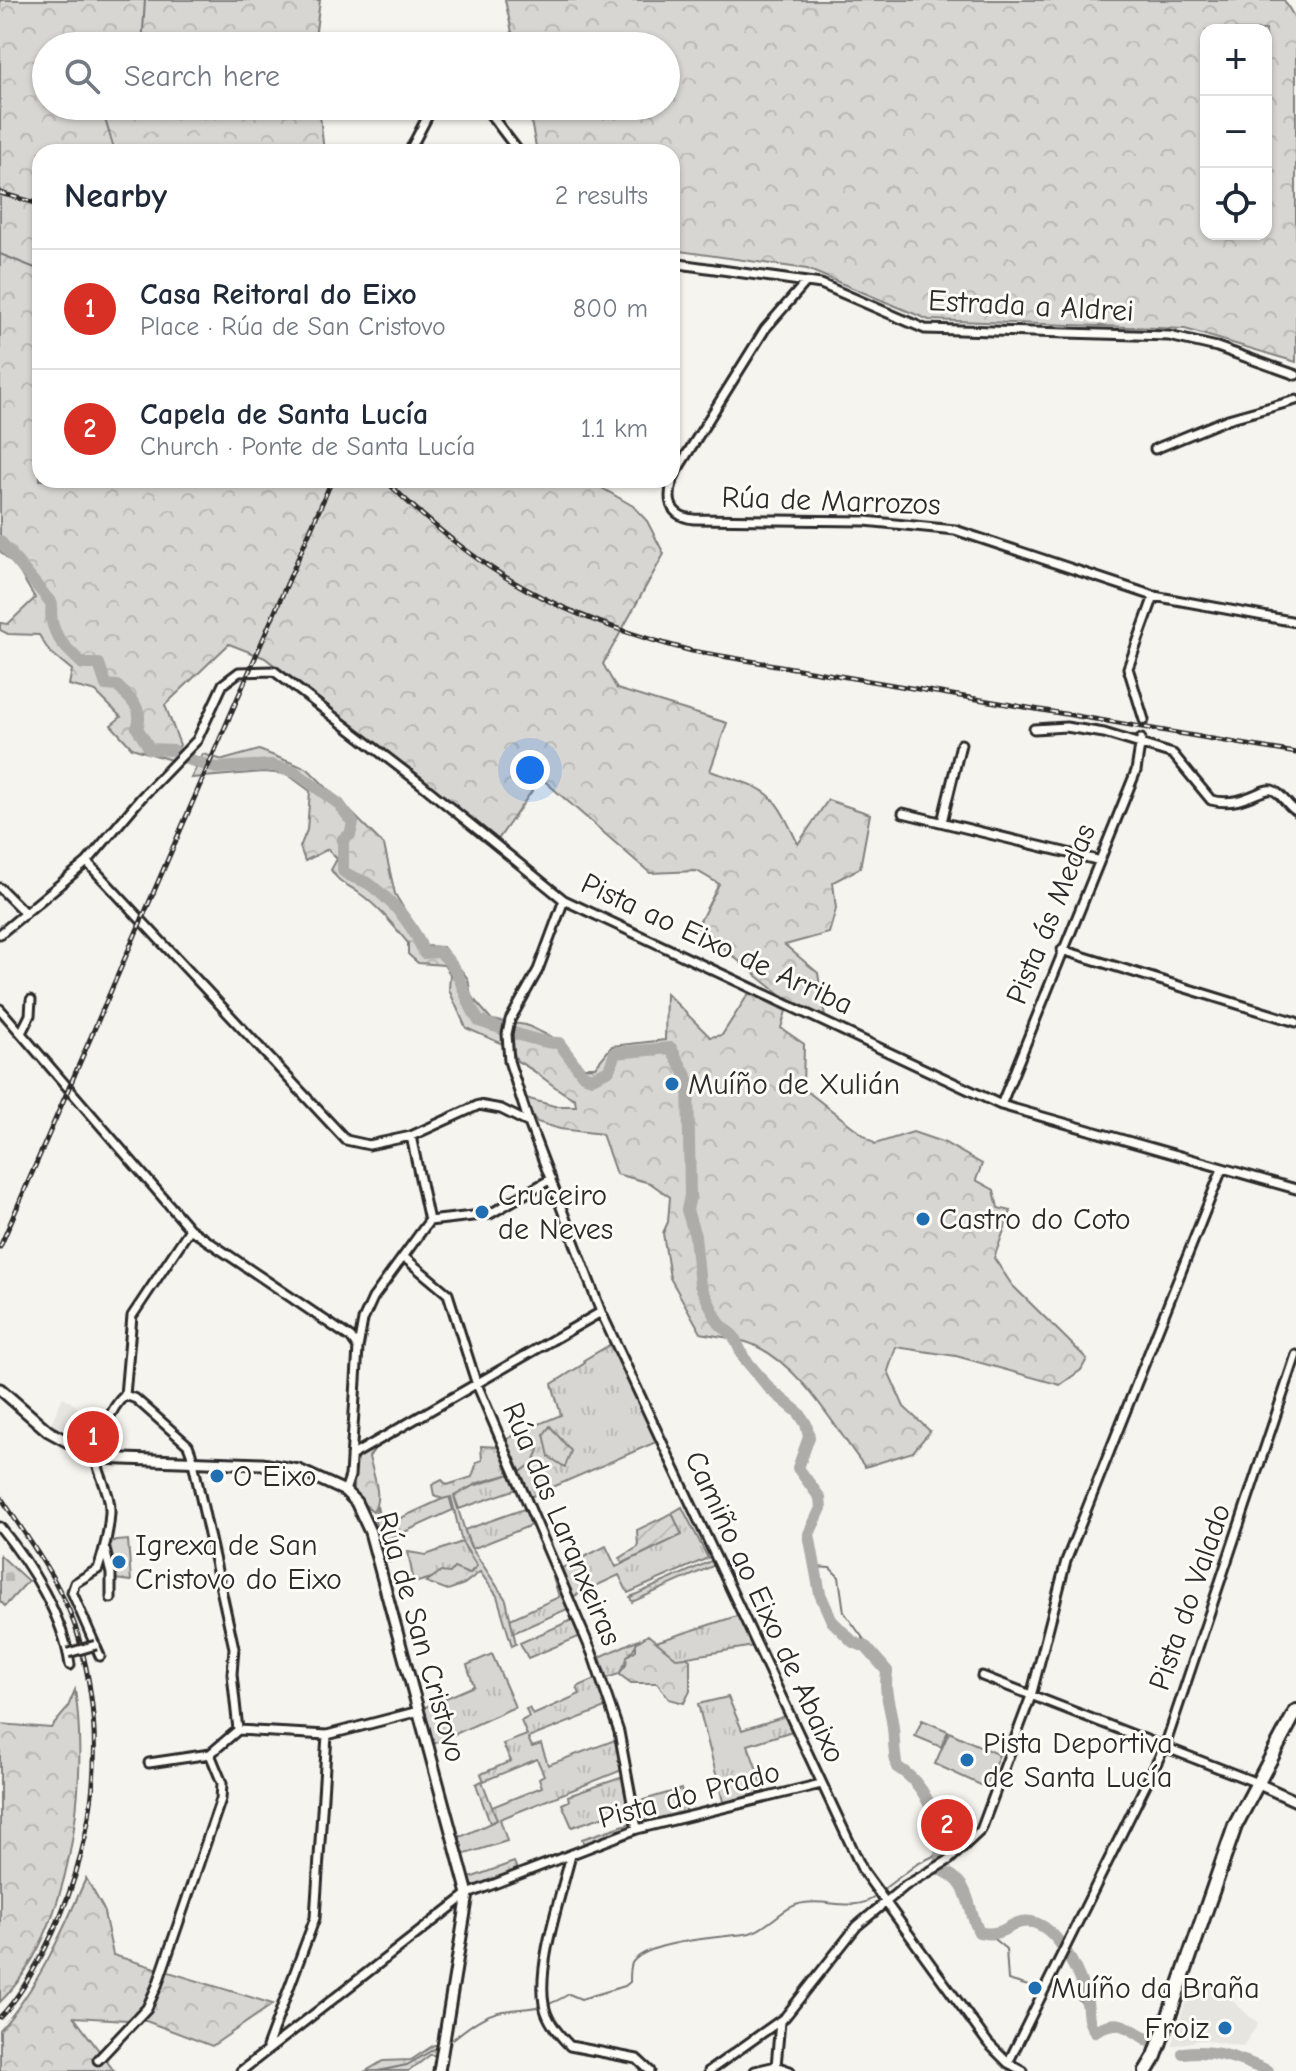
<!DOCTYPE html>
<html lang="en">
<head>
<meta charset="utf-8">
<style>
	:root { --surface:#fff; --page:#f6f6f7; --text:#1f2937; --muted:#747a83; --line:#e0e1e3; --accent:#d93025 }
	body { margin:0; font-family:"Comic Neue",sans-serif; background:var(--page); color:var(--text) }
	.controls { position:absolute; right:24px; top:24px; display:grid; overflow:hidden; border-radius:16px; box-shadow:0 2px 6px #0004 }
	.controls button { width:72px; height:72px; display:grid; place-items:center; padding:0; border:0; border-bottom:2px solid var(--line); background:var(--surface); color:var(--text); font:40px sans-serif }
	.you { position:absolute; left:530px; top:770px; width:28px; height:28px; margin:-20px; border:6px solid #fff; border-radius:50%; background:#1a73e8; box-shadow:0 0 0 12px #1a73e833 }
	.badge { display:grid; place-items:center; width:52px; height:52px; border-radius:50%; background:var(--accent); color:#fff; font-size:26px; font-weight:700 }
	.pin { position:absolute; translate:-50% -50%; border:4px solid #fff; box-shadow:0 2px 8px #0006 }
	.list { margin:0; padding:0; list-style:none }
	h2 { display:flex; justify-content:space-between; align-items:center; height:104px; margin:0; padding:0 32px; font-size:34px }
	h2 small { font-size:26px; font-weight:400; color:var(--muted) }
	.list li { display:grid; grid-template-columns:52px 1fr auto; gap:24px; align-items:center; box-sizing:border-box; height:120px; padding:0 32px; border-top:2px solid var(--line) }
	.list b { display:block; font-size:30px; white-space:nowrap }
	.list p { margin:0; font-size:26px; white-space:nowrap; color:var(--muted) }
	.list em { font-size:26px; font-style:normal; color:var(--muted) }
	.icon { flex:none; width:44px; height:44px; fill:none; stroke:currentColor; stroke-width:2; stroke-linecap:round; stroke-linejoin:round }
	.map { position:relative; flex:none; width:1296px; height:2071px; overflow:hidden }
	.search { position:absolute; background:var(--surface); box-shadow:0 2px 6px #0004; left:32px; top:32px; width:648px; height:88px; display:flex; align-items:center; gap:20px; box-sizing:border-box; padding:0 28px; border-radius:44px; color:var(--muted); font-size:30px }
	.panel { position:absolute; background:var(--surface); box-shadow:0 2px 6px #0004; left:32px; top:144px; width:648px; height:344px; border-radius:24px }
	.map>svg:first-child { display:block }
</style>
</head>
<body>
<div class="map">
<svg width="1296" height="2071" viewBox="0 0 1296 2071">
	<defs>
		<pattern id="grass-tufts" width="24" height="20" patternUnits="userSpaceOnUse" patternTransform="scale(2)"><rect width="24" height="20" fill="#d7d6d2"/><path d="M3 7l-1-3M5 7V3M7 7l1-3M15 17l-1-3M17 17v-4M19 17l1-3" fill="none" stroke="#b9b8b4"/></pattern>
		<pattern id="forest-crowns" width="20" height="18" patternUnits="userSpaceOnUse" patternTransform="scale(2)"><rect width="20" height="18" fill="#d7d6d2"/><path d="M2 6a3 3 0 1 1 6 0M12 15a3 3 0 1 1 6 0" fill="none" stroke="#b9b8b4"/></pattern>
		<pattern id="cemetery-stones" width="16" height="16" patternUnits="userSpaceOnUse" patternTransform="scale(2)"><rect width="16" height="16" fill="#d7d6d2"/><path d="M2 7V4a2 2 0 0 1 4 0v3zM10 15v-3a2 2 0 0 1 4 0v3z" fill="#b9b8b4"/></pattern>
		<pattern id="garden-furrows" width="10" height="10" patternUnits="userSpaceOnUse" patternTransform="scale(2)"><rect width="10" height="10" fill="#d7d6d2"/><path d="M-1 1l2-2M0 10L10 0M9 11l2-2" fill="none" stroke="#b9b8b4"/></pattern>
	</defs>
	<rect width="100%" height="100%" fill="#f5f4ef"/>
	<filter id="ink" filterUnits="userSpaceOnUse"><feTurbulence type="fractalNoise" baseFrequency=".0125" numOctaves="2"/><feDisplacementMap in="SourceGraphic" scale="16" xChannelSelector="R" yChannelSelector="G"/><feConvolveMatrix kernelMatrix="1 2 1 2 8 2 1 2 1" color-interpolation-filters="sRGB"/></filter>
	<g filter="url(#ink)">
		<path fill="#e6e5e0" d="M63,1397L104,1425L92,1453L49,1428Z
			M1193,1980L1223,1992L1258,2024L1243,2046L1201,2040L1171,2046Z"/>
		<path fill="url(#grass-tufts)" stroke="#81807e" stroke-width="2" d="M613,1343L656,1442L528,1498L519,1473L534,1462L539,1448L532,1436L522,1431L561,1415L552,1384L585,1363L584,1360Z
			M510,1474L517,1489L459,1509L454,1495L461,1490Z
			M449,1496L453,1510L389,1539L390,1562H386L374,1518L377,1506L380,1520L390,1523Z
			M682,1507L708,1558L628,1593L619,1575L572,1597L562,1568L606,1546L616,1567L681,1535L672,1513Z
			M527,1508L534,1524L472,1549L464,1530Z
			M462,1542L477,1566L469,1574L456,1571L414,1583L408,1552L426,1555Z
			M713,1560L715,1565L632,1602L630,1597Z
			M556,1574L572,1612L567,1609L513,1633L510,1619L559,1597L553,1577Z
			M740,1615L754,1646L676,1659L656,1642Z
			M574,1619L581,1636L528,1658L520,1643Z
			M639,1639L619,1674L607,1678L600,1657Z
			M492,1654L515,1707L433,1744L423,1708L474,1686L467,1665Z
			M598,1678L605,1708L528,1738L532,1747L541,1744L548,1765L615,1740L622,1770L500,1819L507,1841L462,1855L458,1838L497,1820L492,1807L542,1787L539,1778L544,1775L537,1759L484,1781L481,1774L511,1761L503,1744L527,1735L521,1721L529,1717L526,1709L529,1708L533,1715L580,1694L577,1687Z
			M728,1697L742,1730L786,1716L792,1731L748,1745L766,1795L724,1805L698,1704Z
			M623,1777L631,1807L572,1827L562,1804L569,1801L568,1796Z
			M681,1789L687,1814L646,1824L637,1802Z
			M634,1822V1828L585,1847L582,1839Z
			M514,1862L518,1872L473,1889L467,1879Z"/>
		<path fill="url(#forest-crowns)" stroke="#81807e" stroke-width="2" fill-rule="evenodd" d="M0,0H320L314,46H46V106H319L324,152H40V480H588L633,506L647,521L664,554L603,664L617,689L727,723L710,771C769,791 771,786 798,844L828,800L870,814L860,868L833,882L836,909L829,933L785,945L818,973L825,1017L782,996L697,927L719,884L697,871L650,873L541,778L497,841L265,658L229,644L165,705L180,745L171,760L132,748L111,725L121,717L96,692L69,685L72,670L49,651L39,635L8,634L0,630V623L8,624L35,598L17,568L0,551Z
			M505,0H1284L1296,20V362L1185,329L929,320L807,269L672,250V152H537L528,106H666V46H515ZM1206,30H1266V234H1206Z
			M259,750L308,769L384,845L395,894L426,946L443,947L468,979L471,996L492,1020L526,1025L560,1041L582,1067H595L612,1046L665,1040L666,993L710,1037L722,1035L749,993L786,1011L781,1028L804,1044L803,1088L875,1144L913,1132L945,1143L982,1164L976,1180L994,1190L998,1208L1011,1211L994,1258L1012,1285L1087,1359L1081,1370L1060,1385L956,1356L896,1347L888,1371L904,1407L930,1431L913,1452L865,1467C834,1427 804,1369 756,1346C741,1338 718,1337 701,1333L670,1278L663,1233L668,1222L670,1197L650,1183L616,1174L602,1134L560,1129L537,1122L525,1105L526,1098L554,1106H576L575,1099C553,1089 540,1072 517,1061L512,1048L466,1028L449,990L450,974L444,965L418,963L408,954V943C393,925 379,907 359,893C347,884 339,883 331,870L337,859L328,849L305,861L300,847L307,830L310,791L287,774L263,772L191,778L203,754L223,760Z
			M550,1426L571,1451L565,1467L549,1457L544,1434Z
			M522,1431L532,1436L539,1450L534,1462L519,1473L504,1441Z
			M380,1441L369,1457C373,1473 383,1498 373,1511L357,1499L354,1489L355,1458Z
			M481,1446L500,1447L510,1474L478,1483L454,1496L469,1544L506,1600L516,1644L512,1646L497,1596L480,1572L464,1584L448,1590L426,1582L440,1572L450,1573L454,1568L469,1574L477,1566L462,1542L451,1497L442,1499L434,1495L432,1485L442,1480L447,1485L472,1477L477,1462L482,1460Z
			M648,1635L676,1658L686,1657L690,1660V1691L684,1703L669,1699L657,1683H631L619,1674L626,1665L627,1656L636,1650V1643Z
			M75,1690C89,1783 71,1933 0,2002V1724L51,1728L67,1709Z
			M86,1878L103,1908L113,1955L273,2004L212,2046L146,2021L74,2017L114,2071H0V2030C38,1987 63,1931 86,1878Z
			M434,2045H439L436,2055H430L409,2071H366L383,2061L411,2060Z"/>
		<path fill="url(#cemetery-stones)" stroke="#81807e" stroke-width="2" d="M128,1540L131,1581L115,1579L113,1575L107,1542Z
			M0,1555L28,1581L5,1606L0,1601Z"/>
		<path fill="url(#garden-furrows)" stroke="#81807e" stroke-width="2" d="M672,1513L682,1535L623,1563L620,1558L638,1547L637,1530Z
			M482,1781L497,1820L490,1823L476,1784Z"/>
		<path fill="#d7d6d2" stroke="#81807e" stroke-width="2" d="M922,1720L948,1731L941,1747L915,1736Z
			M949,1732L999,1755L985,1787L935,1764Z"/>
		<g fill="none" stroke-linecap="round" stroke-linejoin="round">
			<path stroke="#797877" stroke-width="2" d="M142,46L145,0
				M101,106L115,152
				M0,254L40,270
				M815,1567L830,1568L839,1577L844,1612L887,1671
				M881,1891L917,1864L940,1853
				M989,1935L1006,1949L1008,1980L1032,1987
				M1047,1989H1070L1088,2010
				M453,2039C468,2027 484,2014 503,2011C532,2007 543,2010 569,1994L581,1999L625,1986L630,1982C630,1977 630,1967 632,1963C647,1940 723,1938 750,1933C769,1928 784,1905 804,1903C831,1899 852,1913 877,1896
				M378,2071L407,2065L436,2048"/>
			<path stroke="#adaca9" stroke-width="12" d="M0,541L52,604C47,631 64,647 83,664H99L106,685L117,686C130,699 145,709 137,728L150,749L173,750L184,758L216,768L271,765L295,772L339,804L353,823L350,835L343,839V871C352,879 363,879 372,886C394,903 414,926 424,953L440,952C465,975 461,995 479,1021C501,1028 537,1043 559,1043L583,1075L592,1078L609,1070L615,1053L671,1048L688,1079L690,1196L687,1210L695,1236L700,1285L719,1323L734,1337L744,1358L770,1389L799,1413L806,1424L809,1437L798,1468L820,1498L821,1508L809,1534L820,1594L832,1621L853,1642L866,1647L887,1671C884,1694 889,1700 892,1721C895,1737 893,1751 897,1767C932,1788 941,1831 941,1870C972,1882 966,1907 979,1932C1005,1939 1011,1918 1032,1922C1060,1928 1081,1977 1087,2002C1089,2014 1087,2022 1095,2031C1118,2017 1128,2027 1148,2040
				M1183,2053C1215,2049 1238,2058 1268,2071"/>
			<path stroke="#cdccc8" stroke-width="7" stroke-dasharray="7 3.5" stroke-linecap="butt" d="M1141,739L1144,720"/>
			<defs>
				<path id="minor" d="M484,106L519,152
					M409,152L433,106
					M672,263L821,284L925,329L1169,336L1217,347L1296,375
					M806,282L765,329L677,470C667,492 664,516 694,519L865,521L955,530L1154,596L1296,622
					M1155,449L1228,419L1296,400
					M1144,720L1128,668L1154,596
					M1034,729L1066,727L1104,733L1173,754L1211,800C1243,808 1261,787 1272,790C1281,792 1287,806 1296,811
					M903,813L1097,860
					M942,822L961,744
					M87,862L346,1140L369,1145L411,1136L479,1105L501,1109L529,1123
					M0,888L25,913
					M564,900L538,970L510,1020L507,1034L509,1061L529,1123L601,1312L863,1871L988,2043L1008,2063L1023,2071
					M0,934L87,862L141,798L197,740L223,684L239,672L274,671L420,783L564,900L1001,1105L1296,1189
					M1062,950L1296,1022
					M0,1009L190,1229L351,1338L358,1348L350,1476L345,1491
					M21,1033L30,1015L31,1000
					M1001,1105L1136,771L1141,739
					M411,1136L429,1221
					M405,1258L448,1294L476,1382L592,1653L619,1732L637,1829
					M358,1348L363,1320L373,1298L429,1221L490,1214L551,1179
					M125,1395L136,1399L188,1445L191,1453L234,1648L232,1674L238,1730
					M351,1456L601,1312
					M0,1527C31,1565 63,1616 70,1665
					M105,1549L111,1574V1598
					M100,1656L72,1592L75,1583L98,1569C104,1551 109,1531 110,1513C111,1495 101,1480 97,1463C93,1446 112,1406 125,1395L132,1316L190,1229
					M982,1676L1260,1784
					M149,1763L210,1754L238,1730L327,1735L419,1711
					M571,1855C561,1896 537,1963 544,2004C546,2020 559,2035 570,2046L637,2059L650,2071
					M267,2047L315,1918L327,1735
					M98,2060L147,2008L157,1986L221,1799L222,1783L210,1754
					M1008,2063L1165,1746L1296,1355
					M776,2066L790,2071
					M241,2071L468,1894L637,1829L821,1784
					M709,2071L785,2017L857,1926L905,1886L949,1860L981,1830L1031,1696L1066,1561L1222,1169
					M755,2071L776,2066L780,2022"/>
				<path id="tertiary" d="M0,1389L48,1431L97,1458L262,1464L299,1470L345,1491L356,1502L370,1532L468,1894L439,2071
					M1263,1786L1296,1801"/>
				<path id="trunk" d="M1146,2071L1155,2056L1235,1826L1296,1711"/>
			</defs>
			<use href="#minor" stroke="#2b2b2b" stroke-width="13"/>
			<use href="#tertiary" stroke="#2b2b2b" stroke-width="15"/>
			<use href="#trunk" stroke="#2b2b2b" stroke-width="18"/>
			<use href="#minor" stroke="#fdfcf7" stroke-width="7"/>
			<use href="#tertiary" stroke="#fdfcf7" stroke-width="9"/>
			<use href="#trunk" stroke="#fdfcf7" stroke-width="12"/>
			<defs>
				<path id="rail" d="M0,193L40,204
					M385,480C482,576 560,617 692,651L1296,753
					M0,1247L332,480
					M0,1496C29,1541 65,1587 79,1639C109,1745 94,1854 44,1951C32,1973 18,1999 0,2017"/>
			</defs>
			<use href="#rail" stroke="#2b2b2b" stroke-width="5"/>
			<use href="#rail" stroke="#fdfcf7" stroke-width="2" stroke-dasharray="6" stroke-linecap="butt"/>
			<defs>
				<path id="minor-bridge" d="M68,1653L96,1645"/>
			</defs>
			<use href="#minor-bridge" stroke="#2b2b2b" stroke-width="13" stroke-linecap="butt"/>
			<use href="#minor-bridge" stroke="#fdfcf7" stroke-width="7"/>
		</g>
	</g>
	<g fill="#1f6fb2" stroke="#fdfcf7" stroke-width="3">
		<circle cx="672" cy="1084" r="8"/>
		<circle cx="482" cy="1212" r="8"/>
		<circle cx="923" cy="1219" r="8"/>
		<circle cx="217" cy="1476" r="8"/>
		<circle cx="119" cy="1562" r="8"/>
		<circle cx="967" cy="1760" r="8"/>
		<circle cx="1035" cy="1988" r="8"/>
		<circle cx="1225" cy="2028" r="8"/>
	</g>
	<g text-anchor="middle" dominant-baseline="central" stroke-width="6" stroke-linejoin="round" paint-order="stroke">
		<g font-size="30" fill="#2b2b2b" stroke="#fdfcf7">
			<text transform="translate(1031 306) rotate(3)">Estrada a Aldrei</text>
			<text transform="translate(831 501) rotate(2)">Rúa de Marrozos</text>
			<text transform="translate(1051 914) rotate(-68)">Pista ás Medas</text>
			<text transform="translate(717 944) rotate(25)">Pista ao Eixo de Arriba</text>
			<text transform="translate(562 1524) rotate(67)">Rúa das Laranxeiras</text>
			<text transform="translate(1190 1597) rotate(-71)">Pista do Valado</text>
			<text transform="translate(765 1607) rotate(65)">Camiño ao Eixo de Abaixo</text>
			<text transform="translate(421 1637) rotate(74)">Rúa de San Cristovo</text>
			<text transform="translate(689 1795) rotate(-15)">Pista do Prado</text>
		</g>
		<g font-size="30" fill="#2b2b2b" stroke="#fdfcf7" text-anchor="start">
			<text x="688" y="1084">Muíño de Xulián</text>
			<text x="498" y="1195">Cruceiro<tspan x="498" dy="34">de Neves</tspan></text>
			<text x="939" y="1219">Castro do Coto</text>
			<text x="233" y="1476">O Eixo</text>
			<text x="135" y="1545">Igrexa de San<tspan x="135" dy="34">Cristovo do Eixo</tspan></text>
			<text x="983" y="1743">Pista Deportiva<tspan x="983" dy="34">de Santa Lucía</tspan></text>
			<text x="1051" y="1988">Muíño da Braña</text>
			<text x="1209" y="2028" text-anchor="end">Froiz</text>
		</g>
	</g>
</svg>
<div class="controls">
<button>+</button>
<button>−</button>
<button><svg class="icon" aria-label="locate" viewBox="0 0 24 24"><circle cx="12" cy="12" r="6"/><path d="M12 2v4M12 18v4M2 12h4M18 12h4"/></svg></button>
</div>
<div class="you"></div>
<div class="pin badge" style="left:93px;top:1437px">1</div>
<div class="pin badge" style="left:947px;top:1825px">2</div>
<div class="search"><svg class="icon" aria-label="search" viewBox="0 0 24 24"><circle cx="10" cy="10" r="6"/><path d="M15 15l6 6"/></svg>Search here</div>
<section class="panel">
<h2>Nearby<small>2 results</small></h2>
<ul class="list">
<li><span class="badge">1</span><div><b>Casa Reitoral do Eixo</b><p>Place · Rúa de San Cristovo</p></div><em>800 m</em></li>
<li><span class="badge">2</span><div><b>Capela de Santa Lucía</b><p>Church · Ponte de Santa Lucía</p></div><em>1.1 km</em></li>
</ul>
</section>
</div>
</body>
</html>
